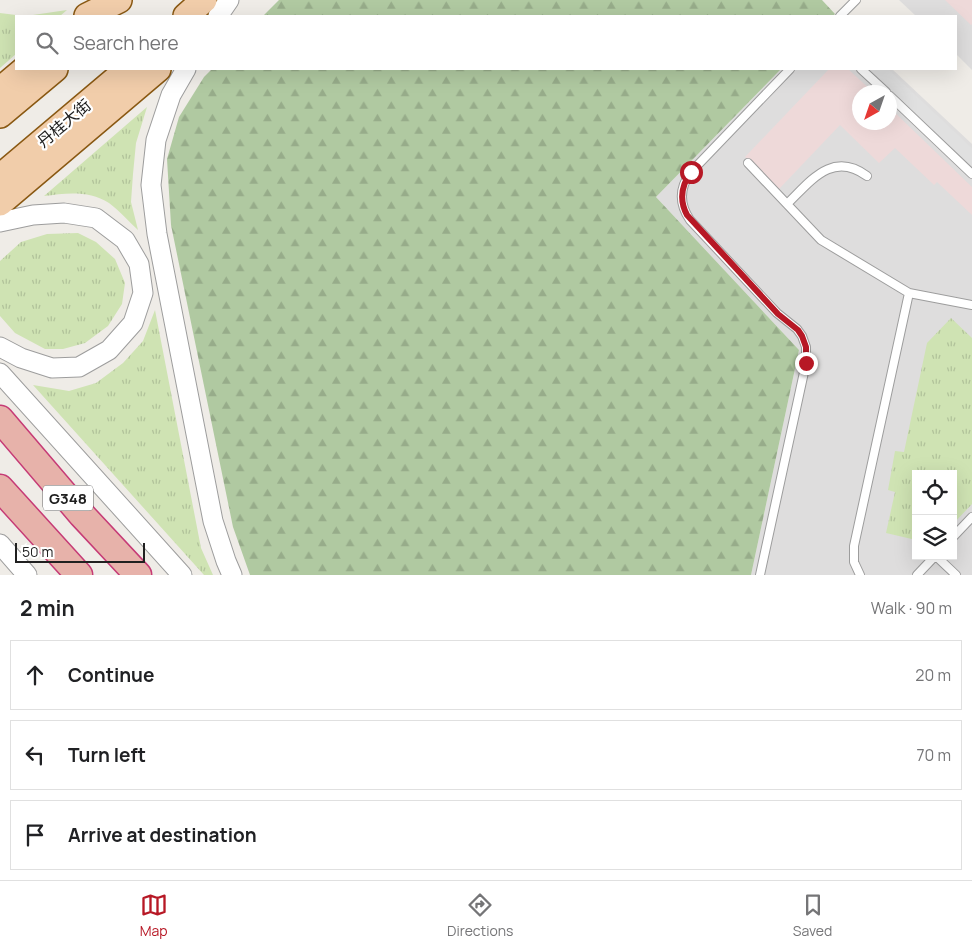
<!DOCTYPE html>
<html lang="en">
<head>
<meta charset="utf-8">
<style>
	:root { --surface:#fff; --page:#f2f2f2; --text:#202124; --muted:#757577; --line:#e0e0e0; --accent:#b71825 }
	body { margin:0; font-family:Manrope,"Noto Sans SC",sans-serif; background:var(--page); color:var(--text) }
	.controls { position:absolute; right:15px; bottom:15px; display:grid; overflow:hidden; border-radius:0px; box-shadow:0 5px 20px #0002 }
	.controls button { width:45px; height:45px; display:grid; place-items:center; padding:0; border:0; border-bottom:1px solid var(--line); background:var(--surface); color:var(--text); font:25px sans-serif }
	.compass { position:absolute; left:852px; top:85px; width:45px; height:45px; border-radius:50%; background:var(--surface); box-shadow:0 5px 20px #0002; rotate:220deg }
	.scale { position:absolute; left:15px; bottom:12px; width:130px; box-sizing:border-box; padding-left:5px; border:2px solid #202020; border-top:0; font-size:14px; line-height:18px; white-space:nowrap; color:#202020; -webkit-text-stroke:4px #fff; paint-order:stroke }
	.stop { position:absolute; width:15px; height:15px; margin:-11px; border:4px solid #b71825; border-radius:50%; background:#fff }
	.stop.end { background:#b71825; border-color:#fff; box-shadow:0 1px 5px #0008 }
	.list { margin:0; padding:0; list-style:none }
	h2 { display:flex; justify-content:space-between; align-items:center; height:65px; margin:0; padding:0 20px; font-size:21px }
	h2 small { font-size:16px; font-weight:400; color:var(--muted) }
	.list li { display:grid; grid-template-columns:32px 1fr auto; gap:15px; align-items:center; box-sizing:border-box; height:70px; margin:0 10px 10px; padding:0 10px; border:1px solid var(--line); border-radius:0px }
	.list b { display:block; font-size:19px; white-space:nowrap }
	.list em { font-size:16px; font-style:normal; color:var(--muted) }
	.icon { flex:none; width:28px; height:28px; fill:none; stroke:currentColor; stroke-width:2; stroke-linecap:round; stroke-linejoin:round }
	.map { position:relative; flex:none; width:972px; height:575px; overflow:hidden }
	.search { position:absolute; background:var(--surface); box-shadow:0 5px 20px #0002; left:15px; right:15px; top:15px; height:55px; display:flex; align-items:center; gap:12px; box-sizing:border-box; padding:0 18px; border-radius:0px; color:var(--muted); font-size:19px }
	.sheet { height:305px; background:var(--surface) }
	nav { display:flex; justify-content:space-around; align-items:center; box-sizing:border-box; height:70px; border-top:1px solid var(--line); background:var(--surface); font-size:14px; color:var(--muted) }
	nav a { display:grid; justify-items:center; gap:2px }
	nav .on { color:var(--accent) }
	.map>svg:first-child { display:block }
</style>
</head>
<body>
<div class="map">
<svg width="972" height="575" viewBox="0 0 972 575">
	<defs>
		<pattern id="grass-tufts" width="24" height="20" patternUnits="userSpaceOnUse" patternTransform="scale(1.25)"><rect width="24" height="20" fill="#cfe3b3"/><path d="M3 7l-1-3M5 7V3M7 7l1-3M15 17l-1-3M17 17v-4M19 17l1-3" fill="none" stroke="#b1c29a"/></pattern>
		<pattern id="forest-firs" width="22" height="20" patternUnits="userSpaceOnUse" patternTransform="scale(1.25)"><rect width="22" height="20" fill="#b0c9a1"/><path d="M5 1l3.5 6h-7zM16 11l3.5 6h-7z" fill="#97ac8a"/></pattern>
	</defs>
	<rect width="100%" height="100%" fill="#efece7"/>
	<path fill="#dedddd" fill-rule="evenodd" d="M899,0H972V70L956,54V16H916Z
		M781,69H892L972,144V575H751L799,350L656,197ZM860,92H890V122H860ZM916,474H953V556H916Z"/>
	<path fill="#eed9d9" d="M945,0H972V24L971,25Z
		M829,69H848L873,92H860V122H890V108L972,187V215L937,182L934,185L895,148L879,163L840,125L779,189L745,157Z"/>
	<path fill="url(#grass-tufts)" d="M67,10L60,16H26Z
		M0,13L24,16H16V54L0,68Z
		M147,107L136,143L133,174L131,202L138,230C129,222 120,211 109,203C89,190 66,193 44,196Z
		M78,233L96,242L115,259L125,283L122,304L108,326L85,343L63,349H45L15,333L0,316V261L21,242L47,234Z
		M155,310L201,548L213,575H204L33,385L69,391L96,383L123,363L143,341Z
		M951,318L972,338V504L953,524V474H916V540L886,533L895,492L888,490L895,451L904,452L927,343Z"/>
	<path fill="url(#forest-firs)" d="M279,0H822L835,14L833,16H263Z
		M212,69H781L656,197L799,350L751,575H250L233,527L171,225L167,159L179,117L204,77Z"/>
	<path fill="#e0e0e0" d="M869,69H888L972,148V167Z"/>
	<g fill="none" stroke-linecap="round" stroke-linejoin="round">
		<defs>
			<path id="service" d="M840,16L856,0
				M861,69L886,92
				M890,96L972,174
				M748,163L821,240L909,293L972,305
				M787,204C810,182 832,150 867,176
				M953,537L972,517
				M936,556L956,575
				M760,575L806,363V347L802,336L797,329L777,313L690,220C679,204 679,188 691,172L790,69
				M860,575L854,562V546L909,293
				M917,575L935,556"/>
			<path id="tertiary" d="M218,16L229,0
				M186,69L171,95L156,140L151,185L157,234L213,521L226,561L232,575
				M0,222L33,215L64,213L96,218L125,240L139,264L143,293L133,323L109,350L79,367L52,368L21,358L0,347
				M0,373L182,575
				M0,544L27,575"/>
			<path id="primary" d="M87,16L119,0
				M186,16L204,0
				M0,90L25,69
				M0,115L55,69
				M0,177L128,69
				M0,203L158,69"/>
			<path id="trunk" d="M0,419L82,515L138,575
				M0,488L79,575"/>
		</defs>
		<use href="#service" stroke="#9d9d9d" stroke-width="10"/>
		<use href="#tertiary" stroke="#9d9d9d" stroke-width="21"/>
		<use href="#primary" stroke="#895812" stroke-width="28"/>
		<use href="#trunk" stroke="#c63b76" stroke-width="29"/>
		<use href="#service" stroke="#fff" stroke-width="8"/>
		<use href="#tertiary" stroke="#fff" stroke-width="19"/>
		<use href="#primary" stroke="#f1cdaa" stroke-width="25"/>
		<use href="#trunk" stroke="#e7b2aa" stroke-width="26"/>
	</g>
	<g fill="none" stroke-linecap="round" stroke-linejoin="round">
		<path stroke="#b71825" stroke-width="6" d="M691,172C681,186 679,200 687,215L778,314L798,330L802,336L806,347V363"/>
	</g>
	<g text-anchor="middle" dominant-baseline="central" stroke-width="4.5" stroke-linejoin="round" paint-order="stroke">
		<rect fill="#fff" stroke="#636363" stroke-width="1" x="43" y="485.5" width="50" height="25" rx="4"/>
		<g font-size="15" font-weight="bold" fill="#202020">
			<text x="68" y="498">G348</text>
		</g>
		<g font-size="16" fill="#202020" stroke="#fff">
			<text transform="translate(64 123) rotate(-40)">丹桂大街</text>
		</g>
	</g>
</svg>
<div class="controls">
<button><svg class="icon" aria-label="locate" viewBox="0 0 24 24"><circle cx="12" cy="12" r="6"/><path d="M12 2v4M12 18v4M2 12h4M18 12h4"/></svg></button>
<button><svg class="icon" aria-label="layers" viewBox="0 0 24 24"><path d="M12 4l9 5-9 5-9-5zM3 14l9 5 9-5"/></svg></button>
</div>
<svg class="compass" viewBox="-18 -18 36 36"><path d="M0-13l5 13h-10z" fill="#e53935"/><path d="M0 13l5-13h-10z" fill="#757577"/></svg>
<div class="scale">50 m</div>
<div class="stop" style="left:691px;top:172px"></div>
<div class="stop end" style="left:806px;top:363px"></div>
<div class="search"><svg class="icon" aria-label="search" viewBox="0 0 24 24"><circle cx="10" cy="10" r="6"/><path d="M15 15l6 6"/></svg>Search here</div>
</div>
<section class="sheet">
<h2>2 min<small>Walk · 90 m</small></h2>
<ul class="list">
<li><svg class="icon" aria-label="ahead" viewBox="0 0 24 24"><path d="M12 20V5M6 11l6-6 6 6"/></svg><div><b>Continue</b></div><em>20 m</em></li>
<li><svg class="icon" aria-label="left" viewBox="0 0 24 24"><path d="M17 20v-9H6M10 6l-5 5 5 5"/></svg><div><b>Turn left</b></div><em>70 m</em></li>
<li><svg class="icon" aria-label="arrive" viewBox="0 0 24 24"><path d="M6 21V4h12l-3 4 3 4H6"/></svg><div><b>Arrive at destination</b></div></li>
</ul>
</section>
<nav>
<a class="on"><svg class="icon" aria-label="map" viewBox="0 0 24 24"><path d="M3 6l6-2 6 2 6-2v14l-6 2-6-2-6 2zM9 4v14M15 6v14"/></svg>Map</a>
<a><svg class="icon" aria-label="directions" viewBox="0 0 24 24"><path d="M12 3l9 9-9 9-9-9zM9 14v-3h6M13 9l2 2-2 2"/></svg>Directions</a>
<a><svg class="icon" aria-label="saved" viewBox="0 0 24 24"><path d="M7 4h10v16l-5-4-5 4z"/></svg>Saved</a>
</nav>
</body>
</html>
